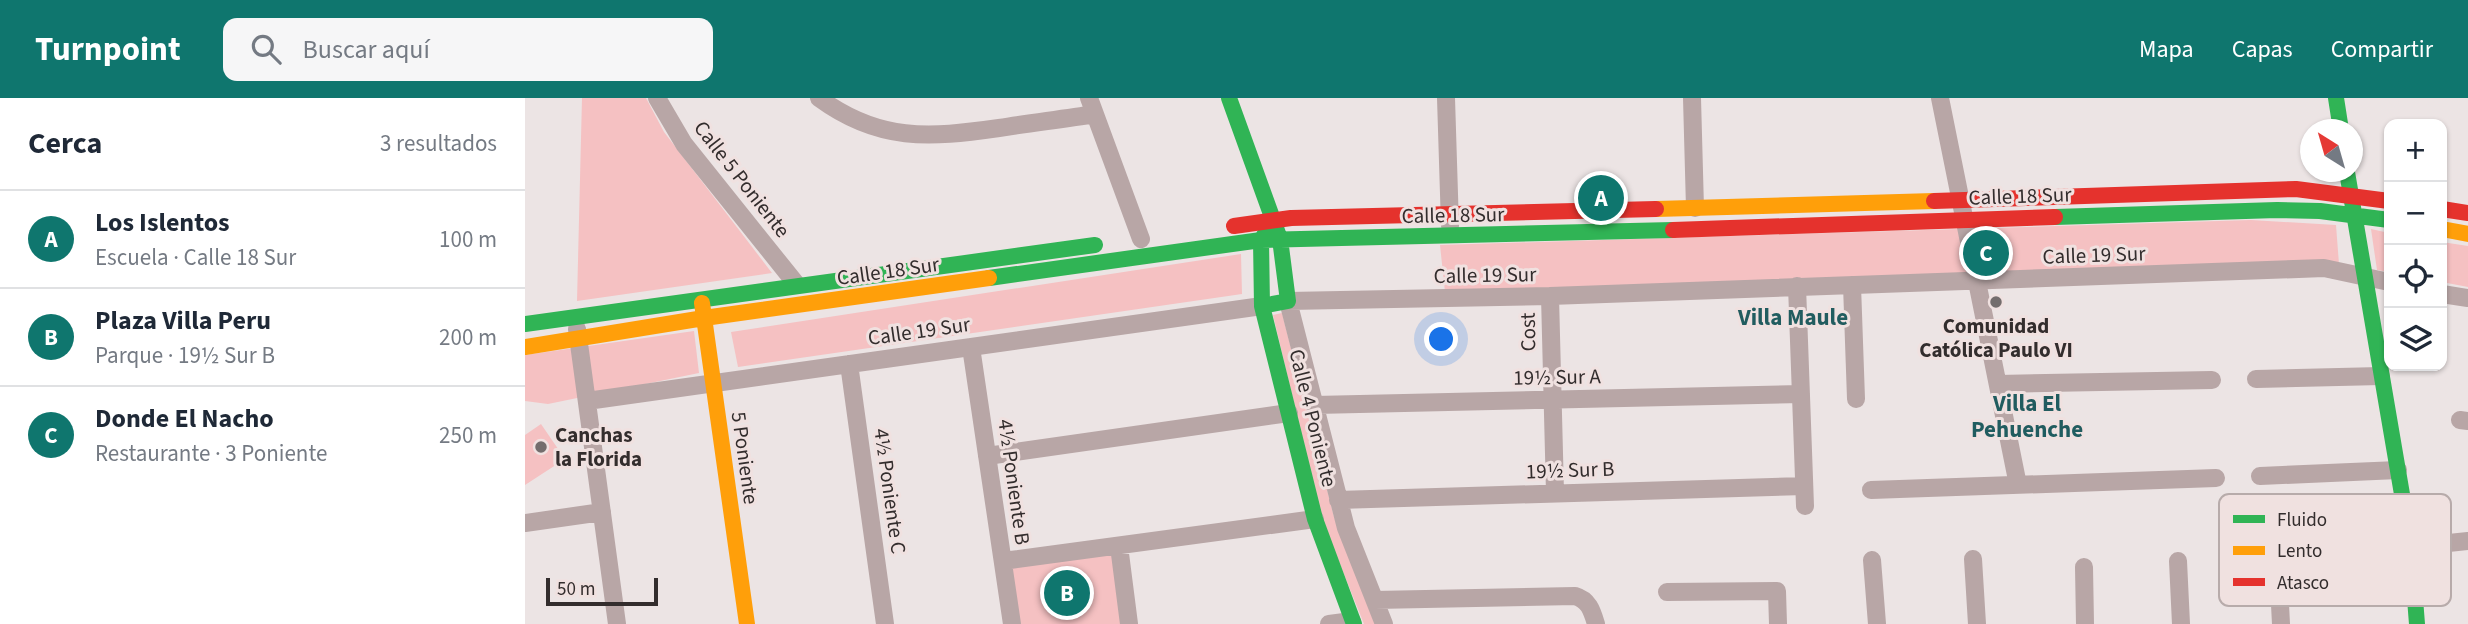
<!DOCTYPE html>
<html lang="es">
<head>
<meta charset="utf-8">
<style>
	:root { --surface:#fff; --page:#f6f6f7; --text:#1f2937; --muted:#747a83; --line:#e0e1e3; --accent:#0f766e }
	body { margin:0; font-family:"Source Sans 3",sans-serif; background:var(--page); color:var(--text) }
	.controls { position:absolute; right:21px; top:21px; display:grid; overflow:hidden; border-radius:14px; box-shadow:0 2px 5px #0004 }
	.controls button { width:63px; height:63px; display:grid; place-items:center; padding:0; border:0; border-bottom:2px solid var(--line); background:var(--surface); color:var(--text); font:35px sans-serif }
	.compass { position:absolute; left:1775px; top:21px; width:63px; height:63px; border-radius:50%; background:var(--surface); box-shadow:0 2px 5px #0004; rotate:323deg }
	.scale { position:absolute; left:21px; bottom:18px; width:112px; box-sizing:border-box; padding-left:7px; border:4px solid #332d2d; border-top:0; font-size:19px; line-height:24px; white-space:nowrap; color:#332d2d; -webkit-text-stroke:5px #f0e1e0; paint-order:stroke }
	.you { position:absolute; left:917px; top:242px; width:24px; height:24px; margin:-18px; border:5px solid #fff; border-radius:50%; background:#1a73e8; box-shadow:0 0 0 10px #1a73e833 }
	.badge { display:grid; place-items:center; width:46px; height:46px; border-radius:50%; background:var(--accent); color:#fff; font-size:23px; font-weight:700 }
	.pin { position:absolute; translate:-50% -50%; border:4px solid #fff; box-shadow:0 2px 7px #0006 }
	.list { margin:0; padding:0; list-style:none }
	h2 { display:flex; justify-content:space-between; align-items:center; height:91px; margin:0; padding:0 28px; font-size:30px }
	h2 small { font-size:23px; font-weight:400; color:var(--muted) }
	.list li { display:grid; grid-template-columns:46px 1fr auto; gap:21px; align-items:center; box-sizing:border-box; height:98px; padding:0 28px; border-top:2px solid var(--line) }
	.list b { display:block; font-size:26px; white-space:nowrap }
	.list p { margin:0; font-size:23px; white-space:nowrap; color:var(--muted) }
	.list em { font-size:23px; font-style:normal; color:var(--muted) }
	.icon { flex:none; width:38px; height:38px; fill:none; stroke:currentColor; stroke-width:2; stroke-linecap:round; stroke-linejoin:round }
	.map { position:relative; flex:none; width:1943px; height:526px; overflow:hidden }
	header { display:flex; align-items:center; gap:42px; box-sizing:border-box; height:98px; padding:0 35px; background:var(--accent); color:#fff }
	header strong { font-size:33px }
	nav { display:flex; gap:38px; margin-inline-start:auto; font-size:24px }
	.search { width:490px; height:63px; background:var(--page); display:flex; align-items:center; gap:18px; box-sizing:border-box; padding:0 24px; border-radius:14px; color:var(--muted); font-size:26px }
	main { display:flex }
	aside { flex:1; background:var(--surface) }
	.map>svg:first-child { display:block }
</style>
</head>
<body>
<header>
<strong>Turnpoint</strong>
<div class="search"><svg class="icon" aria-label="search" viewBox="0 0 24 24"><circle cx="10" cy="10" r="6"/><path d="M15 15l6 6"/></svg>Buscar aquí</div>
<nav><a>Mapa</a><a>Capas</a><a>Compartir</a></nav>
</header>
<main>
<aside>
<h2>Cerca<small>3 resultados</small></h2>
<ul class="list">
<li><span class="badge">A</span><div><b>Los Islentos</b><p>Escuela · Calle 18 Sur</p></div><em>100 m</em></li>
<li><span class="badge">B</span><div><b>Plaza Villa Peru</b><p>Parque · 19½ Sur B</p></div><em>200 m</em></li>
<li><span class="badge">C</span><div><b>Donde El Nacho</b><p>Restaurante · 3 Poniente</p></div><em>250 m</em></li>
</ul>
</aside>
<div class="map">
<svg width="1943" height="526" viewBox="0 0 1943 526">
	<rect width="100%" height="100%" fill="#ece4e4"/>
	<path fill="#f5c1c2" d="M57,0H121L139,34L247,175L52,203Z
		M1726,122L1811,127L1814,166L920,194L915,147Z
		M1846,131L1864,135V174L1852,172Z
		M1917,144L1943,148V189L1917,184Z
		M716,156L717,196L213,269L206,234Z
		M757,215L809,419L850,526H839L796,419L748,217Z
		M169,233L174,275L23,306L0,303V257Z
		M16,326L40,361L0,387V337Z
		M592,448L603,526H490L481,463Z"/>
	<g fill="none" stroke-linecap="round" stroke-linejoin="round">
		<path stroke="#b8a6a6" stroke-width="18" d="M132,0L159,46L272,187
			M294,0C354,44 404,40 474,30C506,25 538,21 570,16
			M564,0L616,141
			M921,0L925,128
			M1167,0L1170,110
			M1415,0L1493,387
			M1327,187L1331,301
			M1272,188L1280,408
			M1917,196L1943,200
			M1025,198L1030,395
			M52,231L92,526
			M446,249L487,526
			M324,266L360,526
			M1731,281L1856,278
			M1473,286L1687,282
			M62,303L737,208
			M790,307L1276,296
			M1935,322L1943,323
			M462,358L764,315
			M1735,378L1873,372
			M1346,392L1691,380
			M813,402L1279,388
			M0,425L77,414
			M594,448L604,526
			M1886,449L1943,443
			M1448,461L1452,526
			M1347,462L1352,526
			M478,463L790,421
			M1653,463L1656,526
			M1753,467L1756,526
			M1559,469L1560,526
			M1142,494L1252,493L1253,526
			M850,502L1050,498C1064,502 1067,513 1071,526
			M804,526L827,523
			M859,526L821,430L763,203L1025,198L1799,170L1864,184"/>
		<path stroke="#30b455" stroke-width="16" d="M704,0L755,141L763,203L737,208
			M1811,0L1816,32
			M1822,74L1886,449L1892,526
			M1530,119L1752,112L1795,113L1864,122
			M746,127L736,142L737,208L790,421L829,526
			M464,180L736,142L1148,132
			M0,226L570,147"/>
		<path stroke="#ff9f0a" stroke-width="16" d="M1131,111L1409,103
			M1917,131L1943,136
			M177,205L222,526
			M0,249L179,220L464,180"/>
		<path stroke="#e5322d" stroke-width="16" d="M1409,103L1771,91L1864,103
			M1917,111L1943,115
			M709,128L766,120L1131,111
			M1148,132L1530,119"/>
	</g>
	<g fill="#746d6d" stroke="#f0e1e0" stroke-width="2.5">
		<circle cx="1471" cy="204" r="7"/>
		<circle cx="16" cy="349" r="7"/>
	</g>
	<g text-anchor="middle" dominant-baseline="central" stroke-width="6" stroke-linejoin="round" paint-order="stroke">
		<g font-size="21" fill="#332d2d" stroke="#f0e1e0">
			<text transform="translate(217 81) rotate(52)">Calle 5 Poniente</text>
			<text transform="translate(1495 98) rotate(-2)">Calle 18 Sur</text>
			<text transform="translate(928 117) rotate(-1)">Calle 18 Sur</text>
			<text transform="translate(1569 157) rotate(-2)">Calle 19 Sur</text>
			<text transform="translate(363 173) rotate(-8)">Calle 18 Sur</text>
			<text transform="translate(960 177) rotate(-1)">Calle 19 Sur</text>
			<text transform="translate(394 233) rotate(-8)">Calle 19 Sur</text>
			<text transform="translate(1003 234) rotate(-91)">Cost</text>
			<text transform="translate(1032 279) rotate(-1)">19½ Sur A</text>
			<text transform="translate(788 320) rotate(76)">Calle 4 Poniente</text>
			<text transform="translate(220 360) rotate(82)">5 Poniente</text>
			<text transform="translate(1045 372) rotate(-2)">19½ Sur B</text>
			<text transform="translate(489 384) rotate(82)">4½ Poniente B</text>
			<text transform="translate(365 393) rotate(82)">4½ Poniente C</text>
		</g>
		<g font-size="21" font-weight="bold" fill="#332d2d" stroke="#f0e1e0">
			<text x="1471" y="228">Comunidad<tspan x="1471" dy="24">Católica Paulo VI</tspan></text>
			<text x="30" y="337" text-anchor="start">Canchas<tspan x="30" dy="24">la Florida</tspan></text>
		</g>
		<g font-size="23" font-weight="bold" fill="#215c5f" stroke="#f0e1e0">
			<text x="1268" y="219">Villa Maule</text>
			<text x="1502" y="305">Villa El<tspan x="1502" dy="26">Pehuenche</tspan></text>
		</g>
	</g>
	<rect x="1694" y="396" width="232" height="112" rx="10" fill="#f0e1e0" stroke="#b7abaa" stroke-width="2"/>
	<rect x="1708" y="417" width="32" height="8" fill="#30b455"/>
	<rect x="1708" y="448" width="32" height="9" fill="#ff9f0a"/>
	<rect x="1708" y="480" width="32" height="8" fill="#e5322d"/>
	<g font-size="19" fill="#332d2d">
		<text x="1752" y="428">Fluido</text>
		<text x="1752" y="459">Lento</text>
		<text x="1752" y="491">Atasco</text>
	</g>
</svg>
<div class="controls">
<button>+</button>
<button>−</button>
<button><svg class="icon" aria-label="locate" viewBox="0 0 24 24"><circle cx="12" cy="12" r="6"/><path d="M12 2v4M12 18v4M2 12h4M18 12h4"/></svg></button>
<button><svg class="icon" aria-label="layers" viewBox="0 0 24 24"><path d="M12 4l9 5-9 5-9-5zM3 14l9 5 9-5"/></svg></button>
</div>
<svg class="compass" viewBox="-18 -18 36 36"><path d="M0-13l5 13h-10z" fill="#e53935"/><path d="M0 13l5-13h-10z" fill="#747a83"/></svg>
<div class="scale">50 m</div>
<div class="you"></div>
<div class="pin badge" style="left:1076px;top:100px">A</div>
<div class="pin badge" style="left:542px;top:495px">B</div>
<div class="pin badge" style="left:1461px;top:155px">C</div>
</div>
</main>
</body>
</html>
